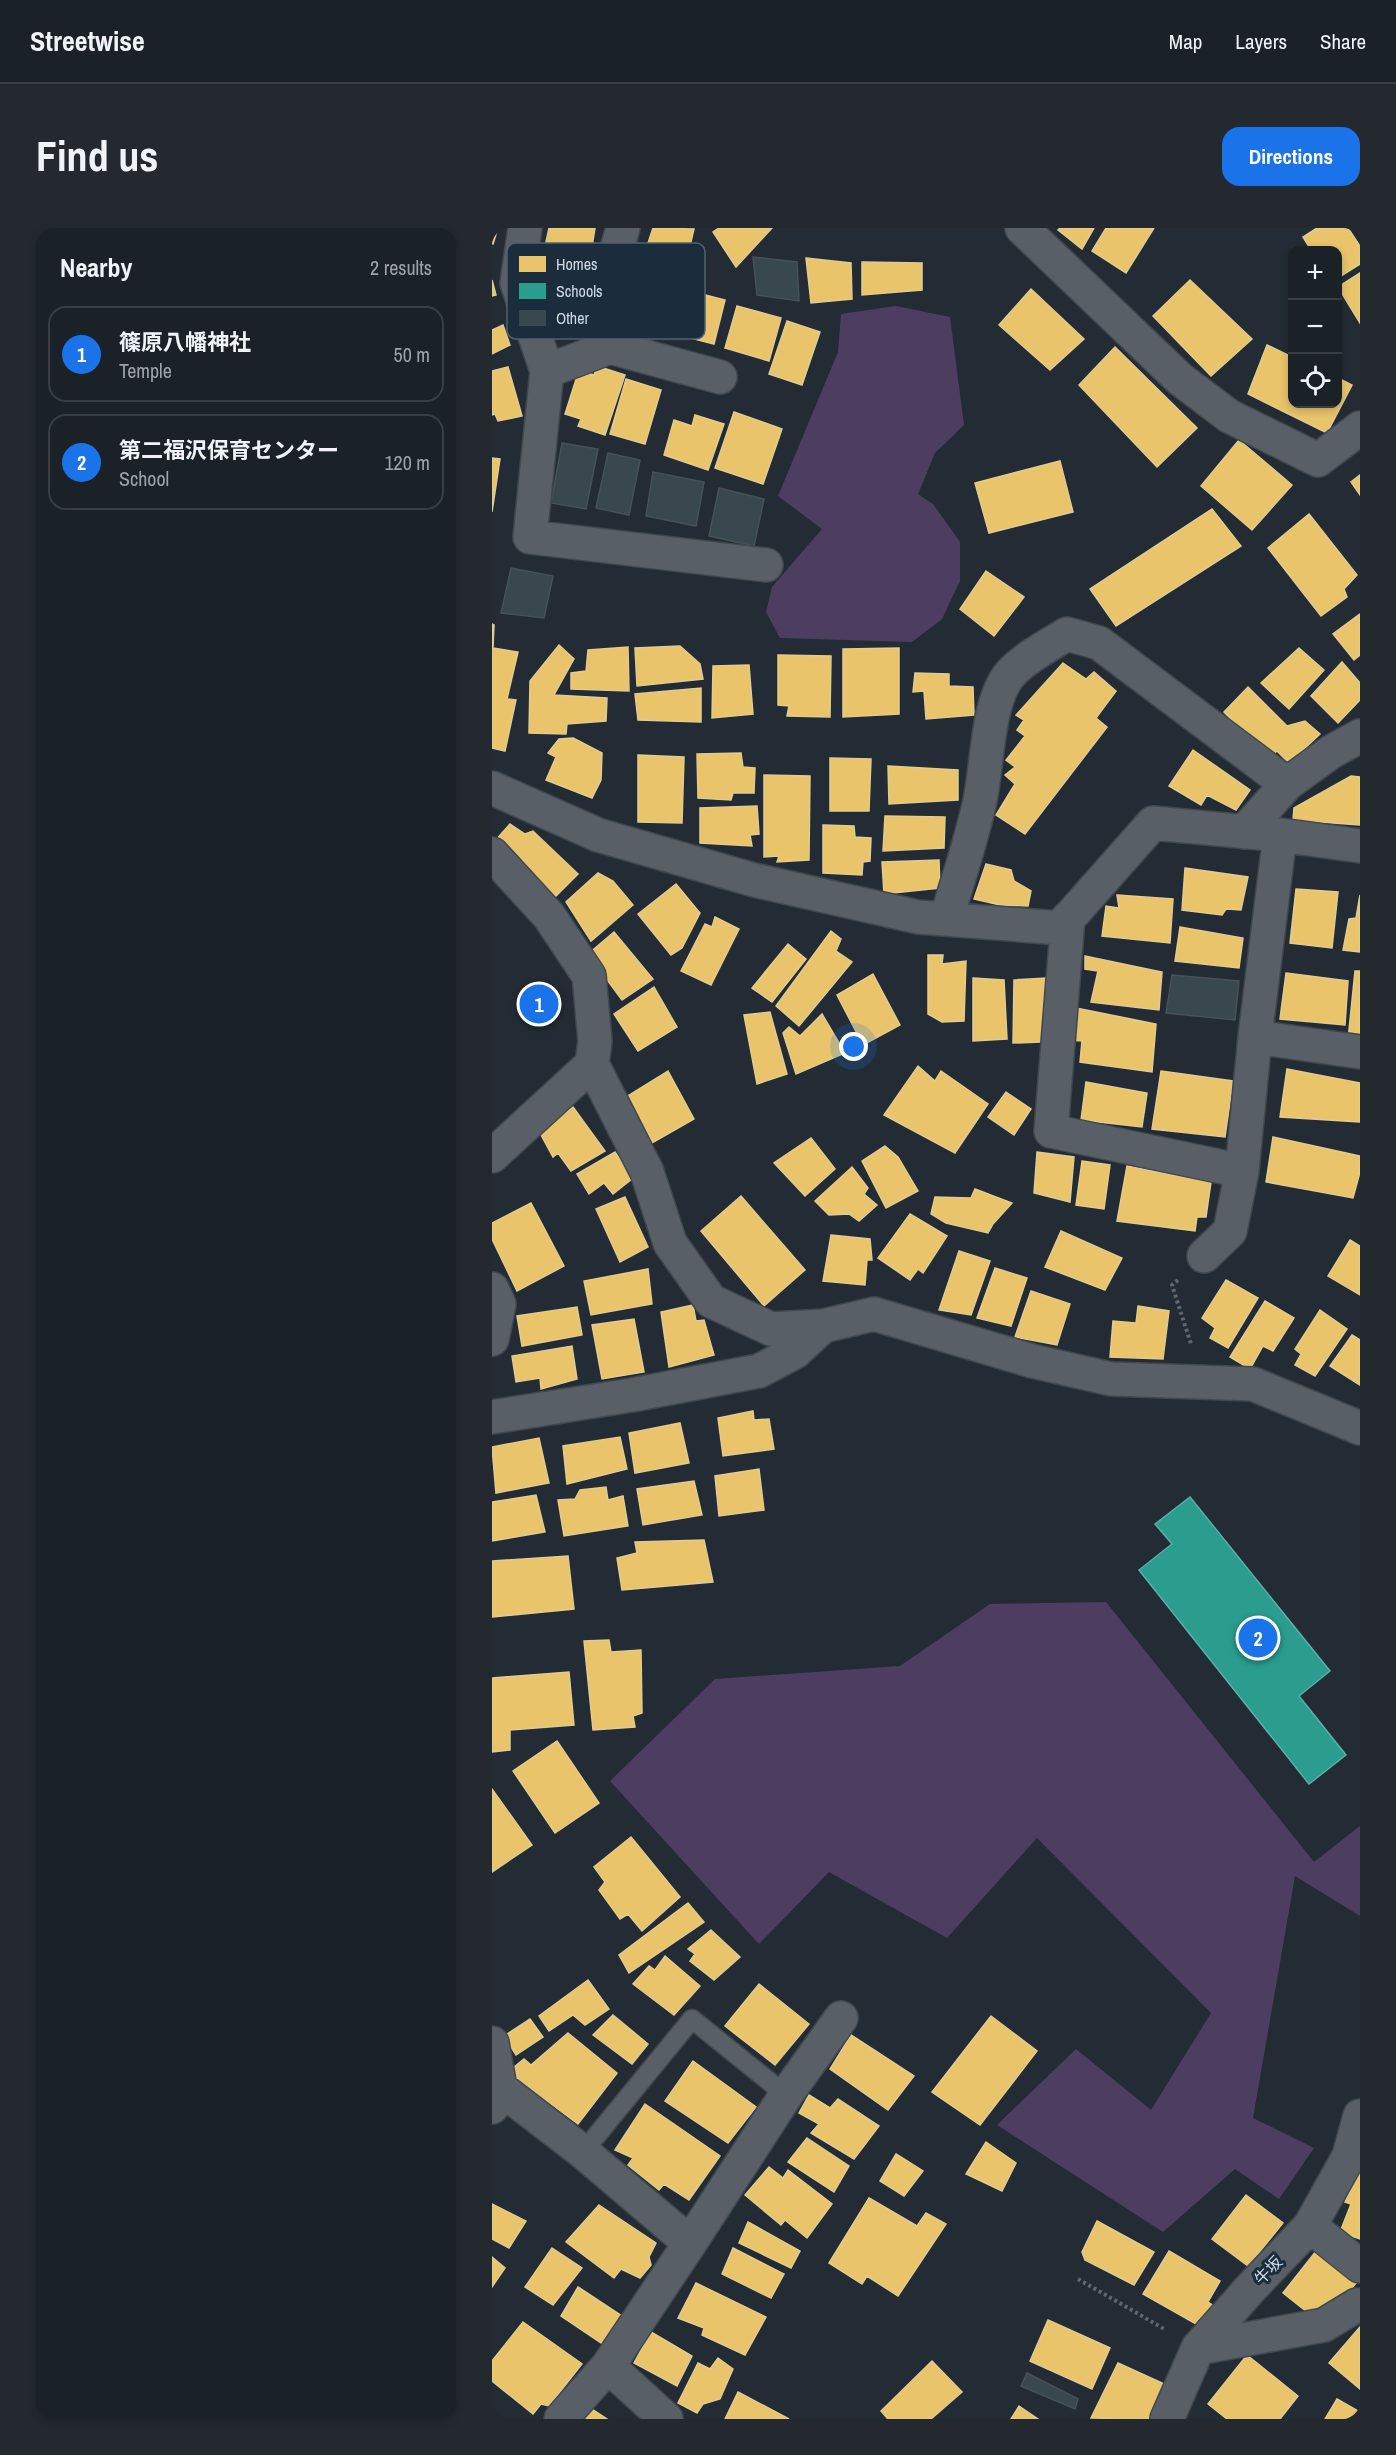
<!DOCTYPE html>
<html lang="en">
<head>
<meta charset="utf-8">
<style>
	:root { --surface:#1a2127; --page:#23292f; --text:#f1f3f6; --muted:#9fa3a7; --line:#383e44; --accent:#1a73e8 }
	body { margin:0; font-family:"Archivo Narrow","Noto Sans JP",sans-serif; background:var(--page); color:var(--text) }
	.controls { position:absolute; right:18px; top:18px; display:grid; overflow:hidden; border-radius:12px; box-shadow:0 3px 9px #0003 }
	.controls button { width:54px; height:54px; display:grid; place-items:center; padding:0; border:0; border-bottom:2px solid var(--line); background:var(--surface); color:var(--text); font:30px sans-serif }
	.you { position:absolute; left:362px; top:819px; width:21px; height:21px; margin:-15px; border:4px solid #fff; border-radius:50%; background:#1a73e8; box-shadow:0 0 0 9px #1a73e833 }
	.badge { display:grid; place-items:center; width:39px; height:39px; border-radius:50%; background:var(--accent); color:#fff; font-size:20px; font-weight:700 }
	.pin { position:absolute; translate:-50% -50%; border:3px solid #fff; box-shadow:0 2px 6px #0006 }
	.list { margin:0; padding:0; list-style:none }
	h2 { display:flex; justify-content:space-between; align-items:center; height:78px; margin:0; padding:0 24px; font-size:26px }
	h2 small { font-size:20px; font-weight:400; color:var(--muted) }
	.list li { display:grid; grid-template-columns:39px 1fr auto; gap:18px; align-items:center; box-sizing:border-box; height:96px; margin:0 12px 12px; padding:0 12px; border:2px solid var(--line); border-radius:18px }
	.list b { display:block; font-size:22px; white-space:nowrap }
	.list p { margin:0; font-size:20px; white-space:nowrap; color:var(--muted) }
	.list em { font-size:20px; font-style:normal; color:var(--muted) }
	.icon { flex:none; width:33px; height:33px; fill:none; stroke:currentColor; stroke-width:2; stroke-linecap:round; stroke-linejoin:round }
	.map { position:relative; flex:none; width:868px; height:2191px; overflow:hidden; border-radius:18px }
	header { display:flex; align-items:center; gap:36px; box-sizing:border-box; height:84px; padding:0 30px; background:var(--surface); border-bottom:2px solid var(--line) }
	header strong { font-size:28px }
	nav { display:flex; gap:33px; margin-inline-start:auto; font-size:21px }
	.intro { display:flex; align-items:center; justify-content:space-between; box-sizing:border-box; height:144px; padding:0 36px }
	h1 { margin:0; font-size:42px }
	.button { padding:15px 27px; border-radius:18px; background:var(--accent); color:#fff; font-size:21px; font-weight:700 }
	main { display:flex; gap:36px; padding:0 36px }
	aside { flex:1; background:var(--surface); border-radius:18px; box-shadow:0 3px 9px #0003 }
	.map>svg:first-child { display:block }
</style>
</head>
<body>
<header>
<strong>Streetwise</strong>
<nav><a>Map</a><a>Layers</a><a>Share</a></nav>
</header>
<div class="intro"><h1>Find us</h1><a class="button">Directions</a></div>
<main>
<aside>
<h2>Nearby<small>2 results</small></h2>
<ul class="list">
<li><span class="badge">1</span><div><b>篠原八幡神社</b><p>Temple</p></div><em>50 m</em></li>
<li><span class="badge">2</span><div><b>第二福沢保育センター</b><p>School</p></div><em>120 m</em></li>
</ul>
</aside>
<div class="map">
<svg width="868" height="2191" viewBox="0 0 868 2191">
	<rect width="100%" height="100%" fill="#232c34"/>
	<path fill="#4d3e61" d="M404,78L458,89L472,197L443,225L426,266L441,276L468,314V353L450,391L420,414L288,410L274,384L280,359L330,301L286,268L346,124L349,86Z
		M614,1374L822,1634L868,1598V1688L803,1648L761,1890L822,1920L787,1971L743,1941L671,2004L505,1897L584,1821L659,1882L719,1785L545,1610L455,1710L337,1644L267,1716L118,1553L223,1451L408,1438L498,1376Z"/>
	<path fill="#e9c46a" stroke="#e1cb8f" stroke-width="1.5" d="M0,0H6L1,16H0Z
		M57,0H103L97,38L62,39L66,30L51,28Z
		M161,0L202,1L191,48L141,35L143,17L155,18Z
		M227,0H280L244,39L221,4Z
		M568,0H602L590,21L566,2Z
		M614,0H662L634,45L600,23Z
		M825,0H856L868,18V36L846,50V22H819L811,9Z
		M314,30L359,35L360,71L319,75Z
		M370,34L430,35V62L370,67Z
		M868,45V95L846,59Z
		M0,52L4,67L0,68Z
		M698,52L760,111L719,148L661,88Z
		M539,61L592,111L558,142L507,97Z
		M194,62L233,72L222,116L183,106Z
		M245,78L289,90L277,133L233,120Z
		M295,93L328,104L310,157L277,146Z
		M11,97L18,117L0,126V102Z
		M775,117L800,129V176H846V150L860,157L835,205L756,166Z
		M623,119L705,200L665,239L587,157Z
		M105,138L133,147L113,207L86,198L89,191L73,186L87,142L102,147Z
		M16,139L30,188L6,193L3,186L0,187V143Z
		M134,151L169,162L153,216L118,206Z
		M242,184L290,201L271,256L223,240Z
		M203,187L232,196L216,242L172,227L182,192L200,198Z
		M747,212L800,257L760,302L709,258Z
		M0,230L8,231L0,284Z
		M568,233L581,284L497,305L483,255Z
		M868,247V267L859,254Z
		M720,281L749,318L624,398L598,361Z
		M817,286L865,347L852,361L855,369L829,388L776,320Z
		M494,343L532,369L502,408L468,381Z
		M868,386V427L862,432L841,406Z
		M0,396L2,397L1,420L26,424L15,471L24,472L13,523L0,520Z
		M67,417L82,431L62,467L115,470L114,493L75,496L74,506L37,505L38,453Z
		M188,418L208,436L211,451L145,458L143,420Z
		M136,419L137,463L79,461V445L94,443L96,422Z
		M407,420V486L351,489V421Z
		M807,420L832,442L797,481L769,455Z
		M286,427L339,428L338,489L295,488L297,478L286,477Z
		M850,434L868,455V472L846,495L819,468Z
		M571,435L594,451L602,444L624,463L604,490L615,499L533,606L504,587L523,556L513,547L523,539L514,532L533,508L525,502L532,492L524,487Z
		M257,437L261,486L220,490L221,438Z
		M423,445L457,446V458L481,459L482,487L434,491L432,463L421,464Z
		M756,459L795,498L813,493L828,506L797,535L785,523L777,530L732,484Z
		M209,460V494L146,492L143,466Z
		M81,510L110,525L109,552L100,570L54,552L64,529L56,525L67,511Z
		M701,522L758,562L744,582L715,567L709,577L677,558Z
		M249,525L251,539L263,540L262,565H241L239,572L206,570L205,526Z
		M146,527L192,529L190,595L146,594Z
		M338,530L379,531L377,583H338Z
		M396,538L466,542V572L397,576Z
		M272,547L318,548L317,632L285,634L287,628L272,629Z
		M859,548L868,549V597L801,592L802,580Z
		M265,578L267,606L258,607L260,618L208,615V580Z
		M393,588L453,589L452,620L391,623Z
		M18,596L33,606L41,603L86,646L61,671L2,614Z
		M331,597L362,598L363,609L379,610L378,633L371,634L370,647L331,645Z
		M447,632L448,660L392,666L390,634Z
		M494,636L519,642L522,653L539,663L536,678L508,677L482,671Z
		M693,640L756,649L749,682L734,681L730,687L690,682Z
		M106,645L121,653L141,677L99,713L74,674Z
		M184,656L208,685L190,720L179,727L146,686Z
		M804,661L846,664L840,720L798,715Z
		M625,667L681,671L678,715L610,708L614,678L627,680Z
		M868,667V724L851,722L857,691L864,690Z
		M223,689L247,701L219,757L189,743L213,696L220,699Z
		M688,699L751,710L747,740L683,733Z
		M339,703L349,711L344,723L360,734L307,798L284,778Z
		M122,704L161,751L130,772L96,726Z
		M296,716L314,731L280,774L260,760Z
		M436,727H451L450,736L474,733L472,793L450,794L436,786Z
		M593,728L670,744L667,782L599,774L606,743L593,741Z
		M863,743H868V813L856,812Z
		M794,745L856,753L853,797L788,791Z
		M381,746L408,797L371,817L345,767Z
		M481,750L512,752L515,811L481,813Z
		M554,750L549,814L521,815L522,752Z
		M162,759L185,799L146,823L122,786Z
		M584,780L664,796L660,844L588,834L590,813L579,812Z
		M278,784L295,846L265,856L252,787Z
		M330,786L353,825L304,846L291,805L297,799L308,808Z
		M426,838L443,853L449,843L496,876L463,925L392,887Z
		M795,841L868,855V894L788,889Z
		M176,843L202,891L160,915L153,900L145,905L134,869Z
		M669,843L741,853L733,909L660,901Z
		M594,854L655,865L650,899L589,892Z
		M514,864L539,881L522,907L496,889Z
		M81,879L113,923L79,943L66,925L61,929L48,905Z
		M781,909L868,928V944L861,970L774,954Z
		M319,910L343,941L313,968L282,935Z
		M393,918L406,929L426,963L394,980L370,933Z
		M123,924L141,950L121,966L112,955L97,966L85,946Z
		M545,924L582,929L578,974L542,965Z
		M590,933L618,937L612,981L584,977Z
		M635,938L719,954L714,989H705L703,1003L625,993Z
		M360,939L376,960L372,966L385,977L367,993L357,986L337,987L323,973Z
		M483,961L520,975L501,996L496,1005L454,995L439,986L443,969L479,970Z
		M249,968L313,1042L272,1078L209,1003Z
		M133,969L156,1019L128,1034L104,981Z
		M39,975L72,1038L25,1063L0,1011V995Z
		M418,986L455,1008L431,1045L426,1041L418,1052L386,1030Z
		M569,1003L630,1030L613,1062L553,1039Z
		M339,1007L378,1011L380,1032H375L373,1057L331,1053Z
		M858,1012L868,1018V1067L836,1048Z
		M467,1023L498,1033L479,1087L447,1082Z
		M503,1040L535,1050L519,1098L485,1090Z
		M156,1041L160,1076L99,1087L92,1053Z
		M734,1052L766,1070L736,1120L718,1110L723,1100L710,1090Z
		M539,1063L578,1076L565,1117L523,1109Z
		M773,1073L802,1090L781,1123L771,1118L758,1141L738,1129Z
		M201,1077L204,1093L212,1092L222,1127L177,1139L169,1084Z
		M646,1078L677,1083L671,1131L618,1129L621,1093L644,1095Z
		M85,1079L90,1107L30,1118L25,1088Z
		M828,1082L855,1101L823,1148L803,1137L809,1126L803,1121Z
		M142,1091L152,1144L110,1151L100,1097Z
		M860,1107L868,1112V1157L838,1138Z
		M80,1118L85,1151L49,1161L48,1150L24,1154L20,1128Z
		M261,1183L262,1192L277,1191L282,1221L231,1228L226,1190Z
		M188,1195L197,1235L143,1245L137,1205Z
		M128,1209L135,1241L75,1256L71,1218Z
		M47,1210L57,1255L4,1265L0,1219Z
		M267,1241L272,1282L227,1288L223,1248Z
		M202,1253L210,1287L151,1297L145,1261Z
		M114,1259L116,1272L131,1268L136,1298L72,1308L66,1272L83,1271L88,1262Z
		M44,1267L53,1304L0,1313V1274Z
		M212,1312L221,1354L130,1362L125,1330L145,1325L143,1314Z
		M76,1328L82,1381L0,1389V1333Z
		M117,1412L119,1424L149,1422L150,1485L141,1488L143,1499L101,1502L92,1413Z
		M77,1444L82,1497L18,1502V1522L0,1524V1450Z
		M65,1513L107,1575L63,1605L21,1543Z
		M0,1561L40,1617L0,1644Z
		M139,1609L188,1669L150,1703L136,1686L128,1691L107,1662L113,1654L102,1639Z
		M196,1675L212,1694L137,1745L127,1727Z
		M219,1702L248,1729L222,1752L198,1733L203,1726L196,1721Z
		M173,1728L208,1758L182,1787L141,1756L157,1738L163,1742Z
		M96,1752L117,1781L93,1797L81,1787L57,1803L47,1788Z
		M267,1756L317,1796L283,1837L233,1798Z
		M121,1787L156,1816L140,1836L101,1807Z
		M499,1788L545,1823L488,1897L440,1864Z
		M38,1791L51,1809L24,1827L12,1808Z
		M76,1805L125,1845L86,1896L16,1844L32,1831L39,1837Z
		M359,1807L422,1848L396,1882L338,1841Z
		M201,1833L264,1879L236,1915L173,1873Z
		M317,1867L338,1880L346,1871L387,1898L362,1931L319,1905L327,1896L307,1885Z
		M153,1876L228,1928L197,1972L172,1956L167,1962L136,1937L141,1930L123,1922Z
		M315,1910L357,1938L342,1964L296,1934Z
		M494,1914L524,1935L510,1963L474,1946Z
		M404,1926L431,1943L412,1968L388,1953Z
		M277,1939L291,1950L296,1942L340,1976L315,2010L293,1992L289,1997L253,1967Z
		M868,1941V2011L848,2004L859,1976L853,1974Z
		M754,1967L791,1995L756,2038L720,2011Z
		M377,1970L425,1998L434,1985L454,1996L406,2068L375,2048L370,2056L337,2035Z
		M0,1976L34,1993L17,2020L0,2011Z
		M107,1977L164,2015L157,2029L159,2037L148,2050L129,2041L122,2050L74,2014Z
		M605,1993L662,2024L642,2057L593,2032L590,2024Z
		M256,1994L308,2023L299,2040L247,2015Z
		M828,2018L866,2053L843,2079L815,2084L791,2065Z
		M60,2020L90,2040L61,2077L33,2059Z
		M241,2020L292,2046L279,2070L230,2046Z
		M677,2023L728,2053L716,2074L722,2078L712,2093L707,2090L704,2096L651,2066Z
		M0,2029L13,2040L0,2059Z
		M204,2055L274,2089L253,2127L210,2107L212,2100L186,2090Z
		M86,2059L130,2088L112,2117L69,2088Z
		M556,2092L618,2120L600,2161L538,2133Z
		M31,2094L90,2136L57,2178L49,2176L41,2186L0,2153V2133Z
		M868,2099V2161L837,2135Z
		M159,2104L200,2128L185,2158L142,2135Z
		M755,2127L806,2168L788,2191H735L716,2176Z
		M226,2130L241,2141L228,2171L211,2176L205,2185L186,2175L206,2135L218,2141Z
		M440,2133L470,2164L439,2191H396L389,2183Z
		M626,2135L672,2156L658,2191L599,2190Z
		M246,2164L297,2191H233Z
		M845,2171L868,2184V2191H833Z
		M527,2178L546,2191H519Z
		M100,2181L115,2191H92Z"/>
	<path fill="#2a9d8f" stroke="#5cafa8" stroke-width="1.5" d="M698,1269L838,1443L807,1468L854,1527L817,1556L647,1342L680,1316L663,1296Z"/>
	<path fill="#39474e" stroke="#475156" stroke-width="1.5" d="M261,29L305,34L307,73L265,67Z
		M70,215L106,221L94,281L59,275Z
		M116,225L148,232L137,287L104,280Z
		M161,244L212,254L204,298L154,288Z
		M227,260L272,271L262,318L217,308Z
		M19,340L61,348L52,390L9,385Z
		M680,747L747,753L743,792L674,785Z
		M535,2145L586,2171L583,2181L529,2158Z"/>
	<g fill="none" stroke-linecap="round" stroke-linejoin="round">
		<defs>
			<path id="lane" d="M91,1924L200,1791L294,1867"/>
			<path id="street" d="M33,0L25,55L55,143L118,119L111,70L131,0
				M530,0L688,151L737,188L826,232L868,200
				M118,119L228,149
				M55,143L38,309L274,337
				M0,560L106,607L262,652L426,689L568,700L661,595L788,607L868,618
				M752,604L795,556L839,524L868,508
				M0,626L57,688L97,748L103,813L100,836L0,928
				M576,690L559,903L750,943L763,809L788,607
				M454,691C466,653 478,616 487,577C496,540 494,473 519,445C534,429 557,417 575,406L607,415L795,556
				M763,809L868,824
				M100,836L155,944L178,1015L219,1073L279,1101L331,1098
				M712,1028L738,1003L750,943
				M0,1061L7,1076L0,1111
				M0,1189L140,1167L267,1143L303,1124L331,1098L382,1086L540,1133L619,1151L761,1156L868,1200
				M0,1815L8,1860L0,1879
				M8,1860L91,1924L198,2015L116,2138L69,2191
				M818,1998L868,2038
				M198,2015L294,1867L349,1790
				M706,2120L832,2097L865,2077
				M116,2138L174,2191
				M675,2191L706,2120L757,2062L818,1998L857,1928L868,1888"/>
		</defs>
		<use href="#lane" stroke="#40484f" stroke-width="21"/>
		<use href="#street" stroke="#40484f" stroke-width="36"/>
		<path stroke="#5f666c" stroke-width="4" stroke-dasharray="3 3" stroke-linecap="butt" d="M686,1052L680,1057L699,1116
			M586,2051L674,2102"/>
		<use href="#lane" stroke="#585f66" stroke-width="18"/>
		<use href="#street" stroke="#585f66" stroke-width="33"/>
	</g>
	<g text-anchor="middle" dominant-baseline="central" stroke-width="6" stroke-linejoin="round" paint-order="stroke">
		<g font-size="16" fill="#cfdae4" stroke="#1b2d3c">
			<text transform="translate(776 2042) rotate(-46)">牛坂</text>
		</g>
	</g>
	<rect x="15" y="15" width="198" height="96" rx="9" fill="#1b2d3c" stroke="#51616e" stroke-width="1.5"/>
	<rect x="27" y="28" width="27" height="16" fill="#e9c46a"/>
	<rect x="27" y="55" width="27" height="16" fill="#2a9d8f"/>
	<rect x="27" y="82" width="27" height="16" fill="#39474e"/>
	<g font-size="16" fill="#cfdae4">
		<text x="64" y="42">Homes</text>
		<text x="64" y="69">Schools</text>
		<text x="64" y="96">Other</text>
	</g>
</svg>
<div class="controls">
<button>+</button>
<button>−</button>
<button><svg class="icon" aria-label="locate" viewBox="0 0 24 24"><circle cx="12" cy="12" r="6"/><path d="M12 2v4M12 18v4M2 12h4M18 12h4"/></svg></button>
</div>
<div class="you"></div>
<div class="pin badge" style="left:47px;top:776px">1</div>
<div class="pin badge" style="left:766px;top:1410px">2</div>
</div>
</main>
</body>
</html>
